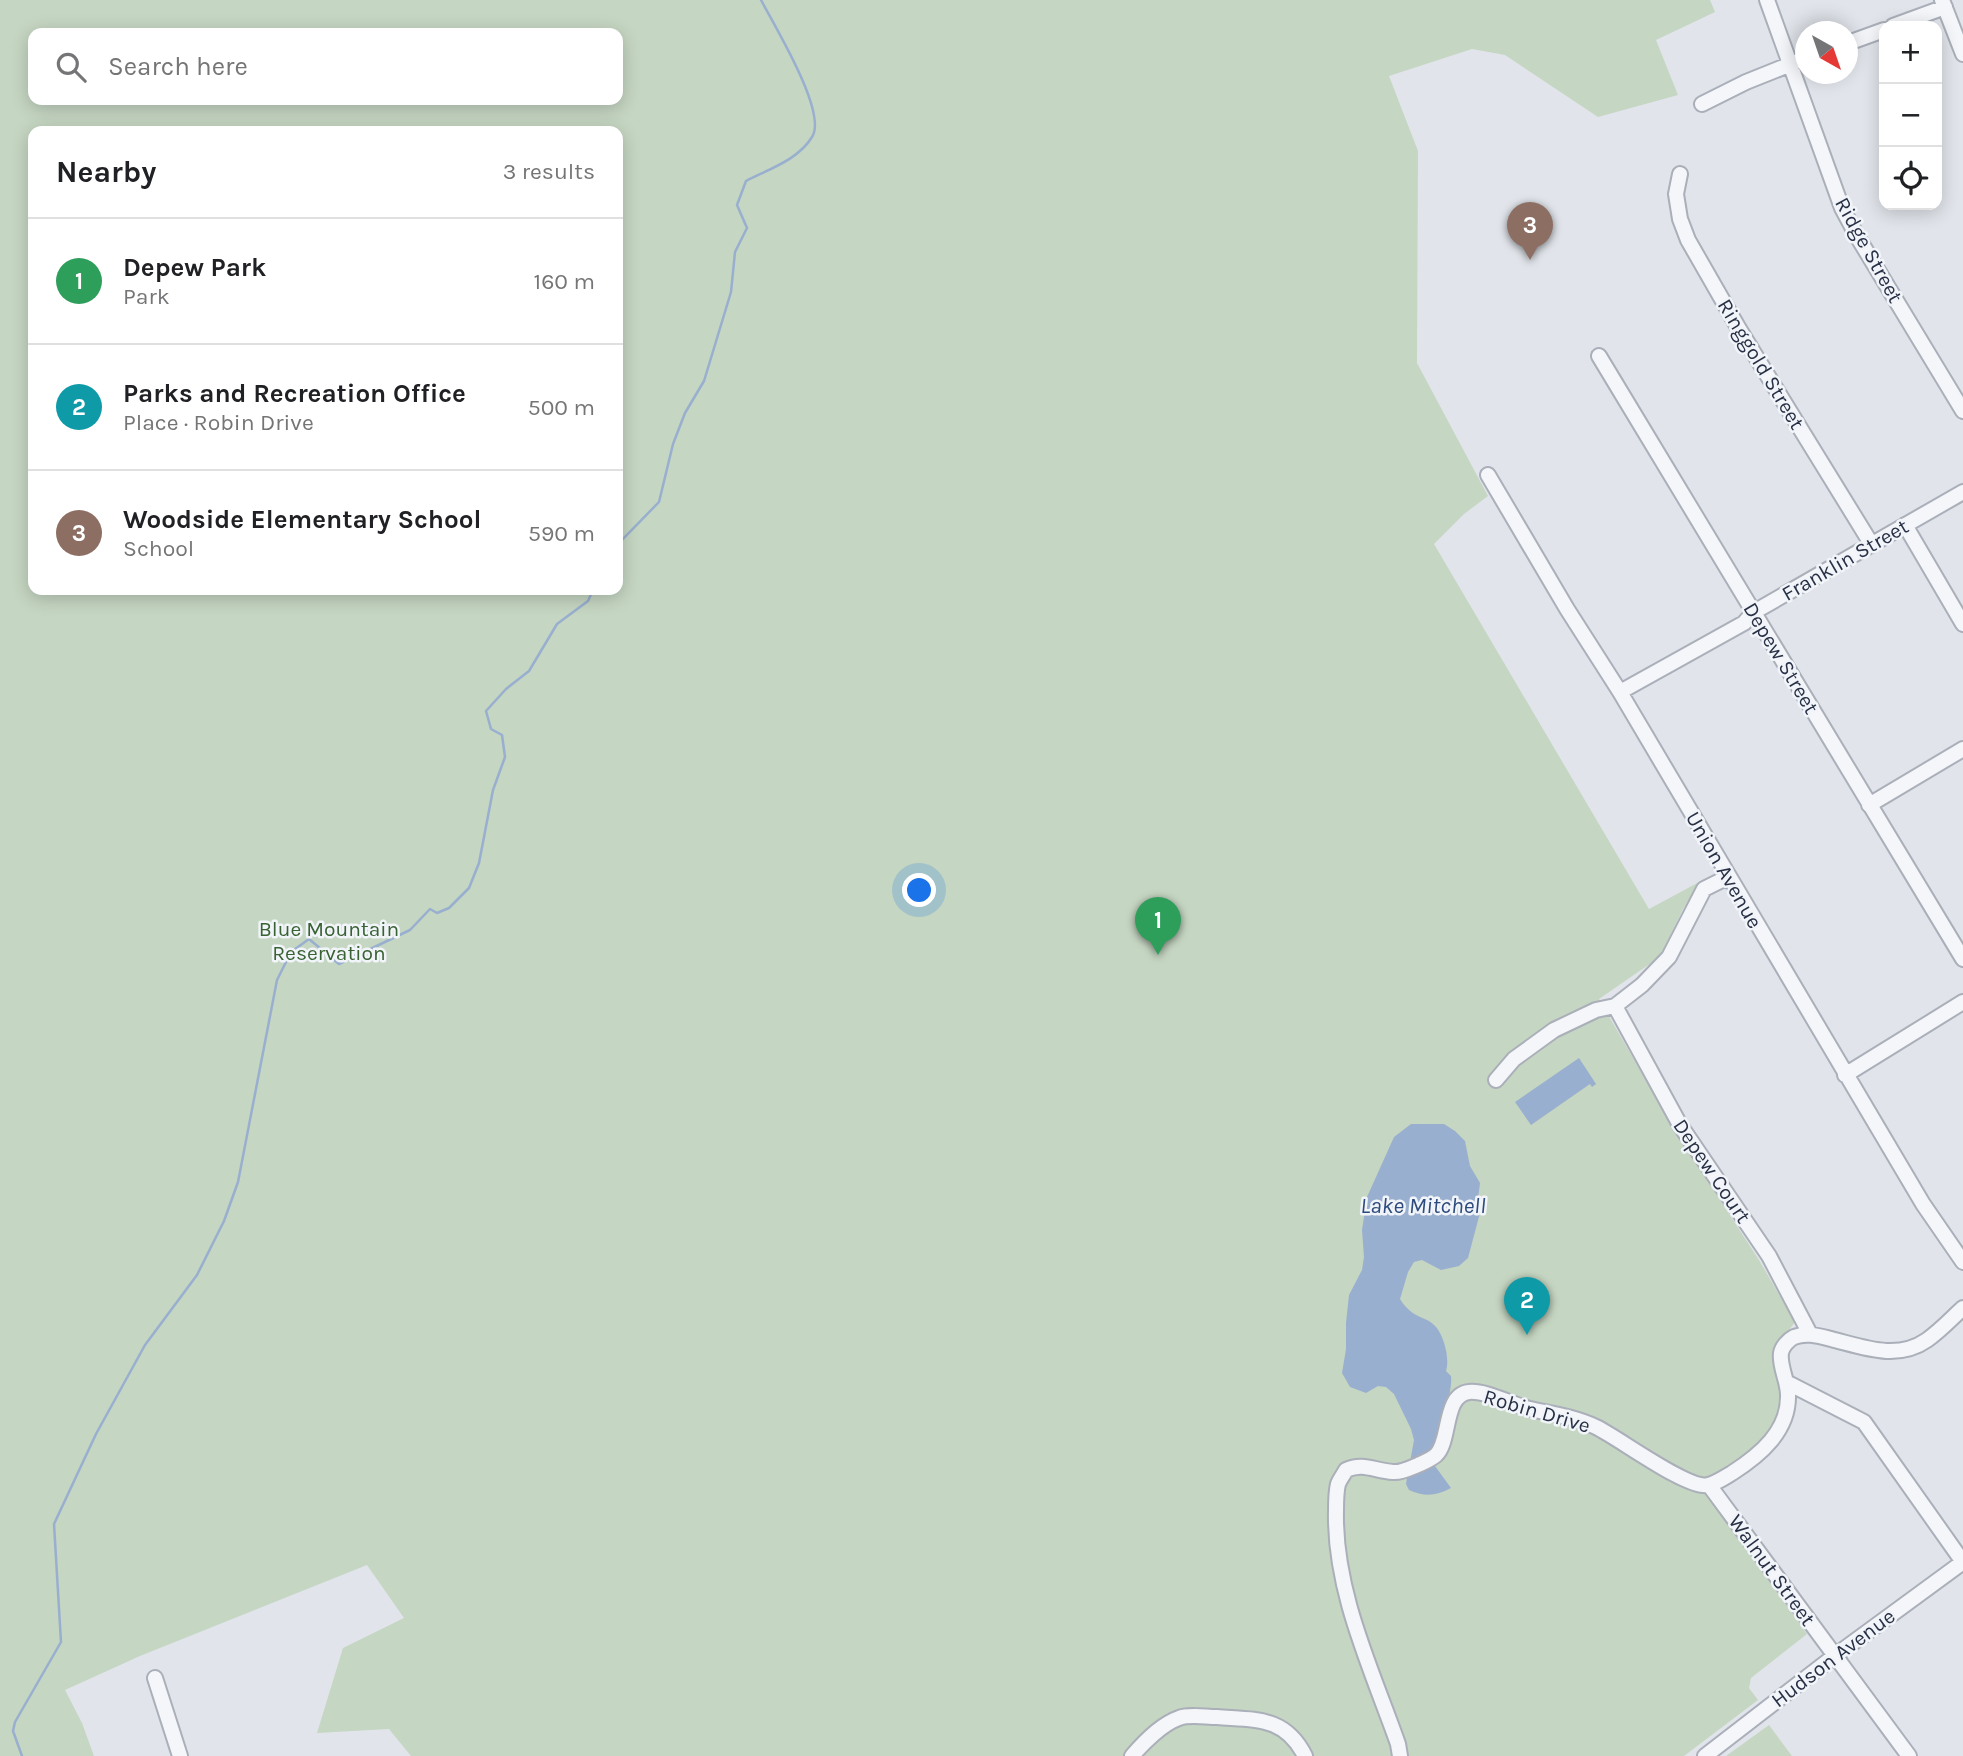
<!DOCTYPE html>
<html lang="en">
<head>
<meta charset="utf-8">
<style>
	:root { --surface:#fff; --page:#f2f2f2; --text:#202124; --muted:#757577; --line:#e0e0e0; --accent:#dc3a47 }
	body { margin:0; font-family:Karla,sans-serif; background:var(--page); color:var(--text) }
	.controls { position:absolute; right:21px; top:21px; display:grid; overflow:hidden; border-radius:14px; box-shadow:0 4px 18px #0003 }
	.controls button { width:63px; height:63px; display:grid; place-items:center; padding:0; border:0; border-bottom:2px solid var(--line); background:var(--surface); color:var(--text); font:35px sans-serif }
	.compass { position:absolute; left:1795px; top:21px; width:63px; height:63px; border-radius:50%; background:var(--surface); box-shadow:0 4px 18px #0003; rotate:140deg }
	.you { position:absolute; left:920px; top:891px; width:24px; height:24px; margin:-18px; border:5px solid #fff; border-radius:50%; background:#1a73e8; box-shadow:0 0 0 10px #1a73e833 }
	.badge { display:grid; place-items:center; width:46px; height:46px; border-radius:50%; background:var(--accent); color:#fff; font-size:23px; font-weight:700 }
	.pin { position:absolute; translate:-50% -58px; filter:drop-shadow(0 2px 4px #0008) }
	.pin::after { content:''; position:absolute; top:37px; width:24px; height:21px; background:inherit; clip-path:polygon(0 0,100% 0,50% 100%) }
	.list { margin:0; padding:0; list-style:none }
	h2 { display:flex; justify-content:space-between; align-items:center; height:91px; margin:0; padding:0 28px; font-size:30px }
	h2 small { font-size:23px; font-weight:400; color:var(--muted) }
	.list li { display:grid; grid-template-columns:46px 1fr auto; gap:21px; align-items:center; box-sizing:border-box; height:126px; padding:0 28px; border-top:2px solid var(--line) }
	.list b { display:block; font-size:26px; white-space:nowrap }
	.list p { margin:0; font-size:23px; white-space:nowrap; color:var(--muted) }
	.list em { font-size:23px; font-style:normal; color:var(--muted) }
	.icon { flex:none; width:38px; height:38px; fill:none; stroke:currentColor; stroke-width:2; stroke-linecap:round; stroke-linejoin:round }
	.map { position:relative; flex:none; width:1963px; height:1756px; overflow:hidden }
	.search { position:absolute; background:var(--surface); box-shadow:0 4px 18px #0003; left:28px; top:28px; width:595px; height:77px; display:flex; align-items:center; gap:18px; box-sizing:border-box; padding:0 24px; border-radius:14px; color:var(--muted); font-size:26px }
	.panel { position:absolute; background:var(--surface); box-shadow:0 4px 18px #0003; left:28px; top:126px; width:595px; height:469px; border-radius:14px }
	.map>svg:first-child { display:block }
</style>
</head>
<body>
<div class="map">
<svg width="1963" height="1756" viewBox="0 0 1963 1756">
	<rect width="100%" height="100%" fill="#e1e5eb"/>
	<path fill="#c5d6c2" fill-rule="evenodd" d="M0,0H1710L1715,12L1656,40L1678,95L1598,117L1505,55L1472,49L1389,76L1418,151L1417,363L1488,496L1464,514L1434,544L1649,909L1701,881L1683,909L1663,950L1654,961L1599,999L1674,1129L1759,1260L1795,1322L1774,1350C1778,1370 1785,1394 1781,1415C1776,1439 1723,1474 1703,1489L1807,1634L1751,1678L1749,1688L1758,1700L1684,1756H411L389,1729L317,1733L343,1648L404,1618L367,1565L140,1656L65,1690L82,1723L94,1756H0ZM33,33H618V100H33ZM33,131H618V590H33Z
		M1769,1725L1792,1756H1726Z"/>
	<path fill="#99afcf" d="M1579,1058L1596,1084L1592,1087L1590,1084L1531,1125L1515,1102Z
		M1411,1124H1444L1455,1131L1465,1141L1470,1166L1480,1183L1478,1199L1481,1209L1468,1258L1459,1266L1441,1270L1422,1260L1414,1262L1408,1272L1400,1299C1413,1320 1426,1315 1436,1327C1444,1336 1450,1359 1446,1371L1451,1376C1453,1392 1439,1437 1431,1452L1435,1466L1451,1488C1436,1496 1424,1497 1409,1490L1406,1484L1414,1440L1411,1429L1394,1394L1386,1387L1378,1386L1366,1393L1350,1387L1342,1373L1346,1349V1323L1349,1295L1362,1270L1364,1257L1362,1230L1367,1197L1394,1137Z"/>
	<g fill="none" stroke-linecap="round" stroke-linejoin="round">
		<path stroke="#99afcf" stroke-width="2.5" d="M618,544L659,502L673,444L685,413L704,381L731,292L735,252L747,228L737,205L746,181C769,169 798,160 812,137C828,113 774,25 761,0
			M22,1756L13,1731L15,1722L61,1642L54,1524L96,1434L145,1345L197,1275L224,1221L238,1182L277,980L291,952L309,939L339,964L410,930L430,909L437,913L449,908L469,888L479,863L493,790L505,757L502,735L491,729L486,711L506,689L529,671L557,624L588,601L593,590"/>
		<defs>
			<path id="minor" d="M1767,0L1842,208L1857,236L1963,411
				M1942,0L1963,54
				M1893,26L1945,7
				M1848,43L1884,30
				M1702,104L1746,82L1806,58
				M1680,174L1676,194L1680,219L1688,240L1739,329L1872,545
				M1599,356L1963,959
				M1488,475L1567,609L1620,692L1923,1204L1963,1262
				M1905,525L1963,624
				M1620,692L1744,623L1754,612L1963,492
				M1869,805L1963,749
				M1615,1006L1680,1125L1769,1256L1810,1334
				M1845,1075L1963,1002
				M1496,1080L1514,1059L1554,1030L1596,1010L1615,1006L1642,985L1669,957L1704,889L1728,877
				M1709,1485L1909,1756
				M155,1678L180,1756
				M1132,1756C1143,1743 1162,1724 1179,1718C1189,1714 1205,1717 1217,1717C1255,1720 1285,1716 1305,1756
				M1400,1756L1398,1744C1372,1670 1334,1591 1336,1511C1336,1503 1336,1492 1338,1484C1340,1479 1344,1474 1346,1470C1363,1462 1375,1471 1393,1472C1402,1473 1410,1468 1418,1465C1424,1462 1432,1459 1436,1455C1451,1441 1443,1395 1469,1392C1485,1390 1513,1405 1530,1409C1553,1414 1575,1417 1596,1427C1619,1438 1688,1490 1708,1485C1717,1483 1725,1477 1732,1473C1760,1455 1789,1431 1788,1395C1788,1381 1779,1366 1781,1353C1782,1347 1788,1340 1794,1337C1806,1332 1819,1336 1831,1339C1863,1347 1897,1361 1927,1340C1940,1331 1952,1318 1963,1308
				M1705,1756L1828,1661L1963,1562L1864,1422L1788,1383"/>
		</defs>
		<use href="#minor" stroke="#aaafb9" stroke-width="18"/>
		<use href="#minor" stroke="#f5f6f9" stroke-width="14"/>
	</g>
	<g text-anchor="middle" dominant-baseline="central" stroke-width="5" stroke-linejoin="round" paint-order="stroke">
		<g font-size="21" fill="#283045" stroke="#f1f4f8">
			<text transform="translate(1869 250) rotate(61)">Ridge Street</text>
			<text transform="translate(1761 364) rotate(59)">Ringgold Street</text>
			<text transform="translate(1845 560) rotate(-30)">Franklin Street</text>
			<text transform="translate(1781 658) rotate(59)">Depew Street</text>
			<text transform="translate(1724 870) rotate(60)">Union Avenue</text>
			<text transform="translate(1712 1171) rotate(56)">Depew Court</text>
			<text transform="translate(1537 1411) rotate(16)">Robin Drive</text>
			<text transform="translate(1772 1570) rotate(54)">Walnut Street</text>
			<text transform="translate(1833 1658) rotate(-37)">Hudson Avenue</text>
		</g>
		<g font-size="21" fill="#396233" stroke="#f1f4f8">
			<text x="329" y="929">Blue Mountain<tspan x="329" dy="24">Reservation</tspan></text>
		</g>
		<g font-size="23" font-style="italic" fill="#2d4b7e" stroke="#f1f4f8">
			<text x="1423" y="1205">Lake Mitchell</text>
		</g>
	</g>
</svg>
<div class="controls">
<button>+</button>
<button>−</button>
<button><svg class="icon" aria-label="locate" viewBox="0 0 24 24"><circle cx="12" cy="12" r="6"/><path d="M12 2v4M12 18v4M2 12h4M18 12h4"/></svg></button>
</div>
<svg class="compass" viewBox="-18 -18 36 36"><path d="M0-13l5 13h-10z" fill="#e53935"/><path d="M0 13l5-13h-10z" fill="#757577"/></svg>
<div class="you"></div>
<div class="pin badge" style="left:1158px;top:955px;background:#2e9e5b">1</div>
<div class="pin badge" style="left:1527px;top:1335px;background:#0f9aa8">2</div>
<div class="pin badge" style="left:1530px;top:260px;background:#8d6e63">3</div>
<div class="search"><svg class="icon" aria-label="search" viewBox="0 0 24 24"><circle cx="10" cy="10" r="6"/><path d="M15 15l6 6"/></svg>Search here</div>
<section class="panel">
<h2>Nearby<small>3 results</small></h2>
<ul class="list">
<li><span class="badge" style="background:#2e9e5b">1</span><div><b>Depew Park</b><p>Park</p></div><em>160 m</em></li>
<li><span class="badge" style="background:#0f9aa8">2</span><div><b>Parks and Recreation Office</b><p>Place · Robin Drive</p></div><em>500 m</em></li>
<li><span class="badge" style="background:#8d6e63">3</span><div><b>Woodside Elementary School</b><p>School</p></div><em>590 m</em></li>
</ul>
</section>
</div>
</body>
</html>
